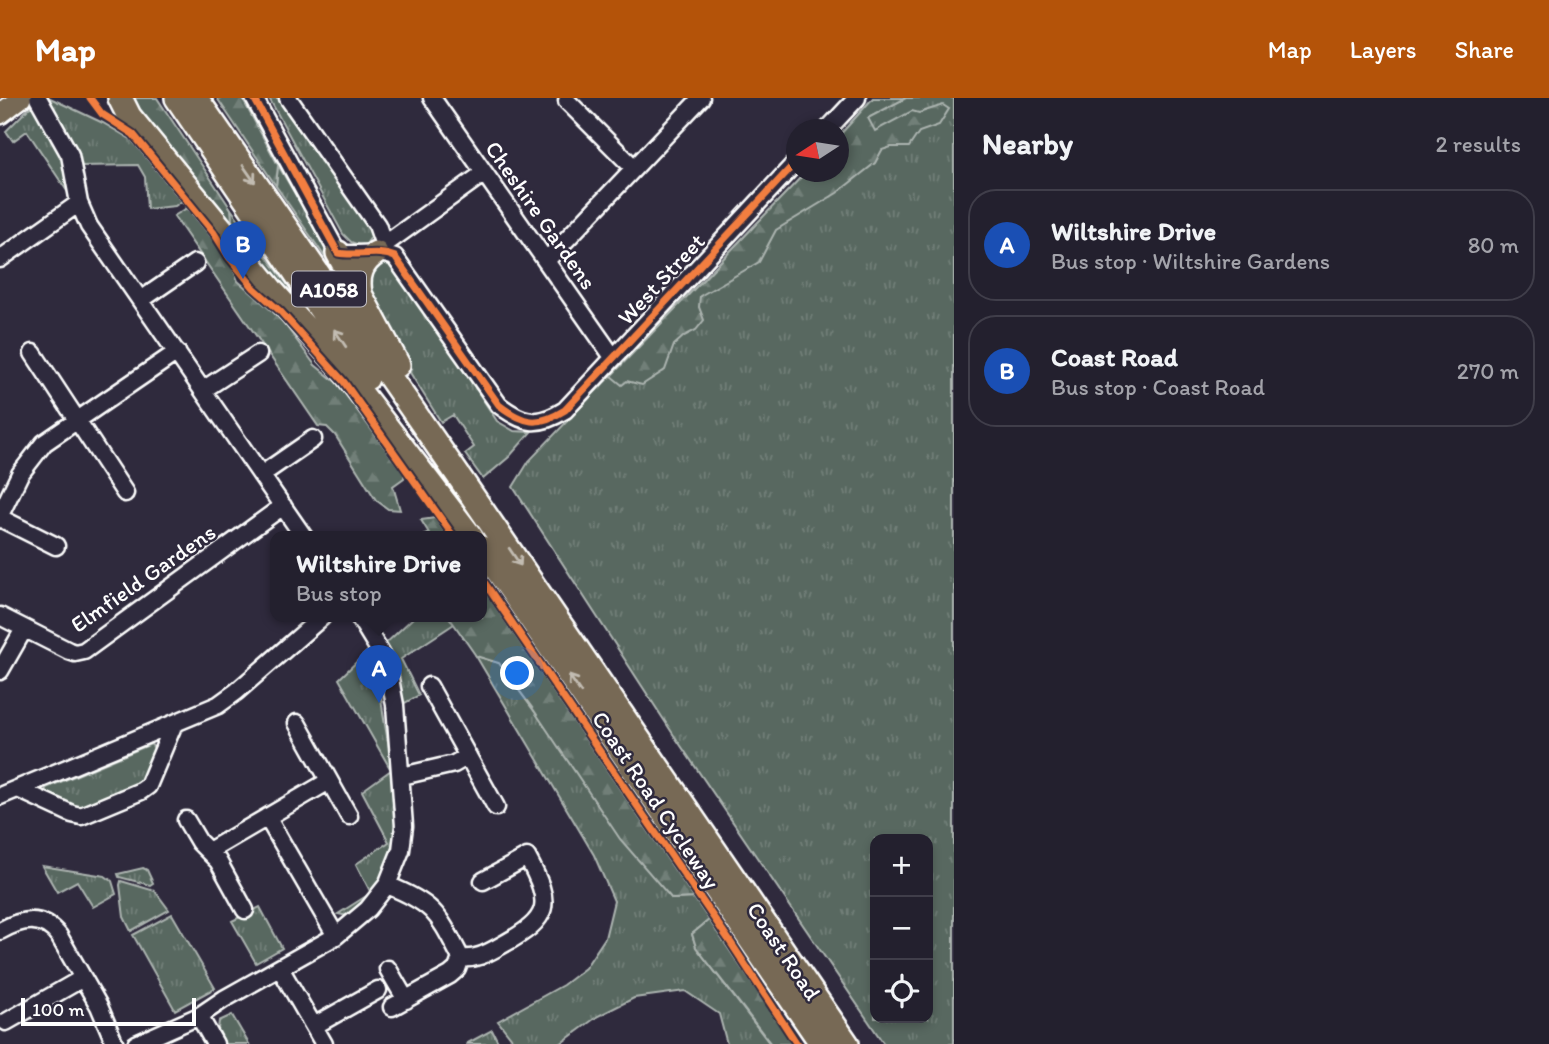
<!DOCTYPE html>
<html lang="en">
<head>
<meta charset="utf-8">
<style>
	:root { --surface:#23202e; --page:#2b2836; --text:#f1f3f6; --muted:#a3a3aa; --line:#403e4a; --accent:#b45309 }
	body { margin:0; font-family:Itim,sans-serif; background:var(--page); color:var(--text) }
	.controls { position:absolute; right:21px; bottom:21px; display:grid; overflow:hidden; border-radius:14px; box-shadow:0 4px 10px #0003 }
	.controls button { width:63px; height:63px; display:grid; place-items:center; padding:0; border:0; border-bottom:2px solid var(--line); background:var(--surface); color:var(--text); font:35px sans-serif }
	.compass { position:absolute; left:786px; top:21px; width:63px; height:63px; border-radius:50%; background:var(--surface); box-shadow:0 4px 10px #0003; rotate:258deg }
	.scale { position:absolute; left:21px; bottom:18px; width:175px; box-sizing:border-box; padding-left:7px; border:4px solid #fff; border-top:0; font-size:19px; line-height:24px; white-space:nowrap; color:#fff; -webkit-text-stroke:5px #2f2a3d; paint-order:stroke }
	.you { position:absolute; left:518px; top:576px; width:24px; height:24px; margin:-18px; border:5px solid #fff; border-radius:50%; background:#1a73e8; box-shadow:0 0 0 10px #1a73e833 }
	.badge { display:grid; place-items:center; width:46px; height:46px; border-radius:50%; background:var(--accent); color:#fff; font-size:23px; font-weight:700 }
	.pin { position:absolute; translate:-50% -58px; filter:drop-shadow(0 2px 4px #0008) }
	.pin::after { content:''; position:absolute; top:37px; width:24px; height:21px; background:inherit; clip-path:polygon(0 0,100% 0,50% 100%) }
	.popup { position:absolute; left:270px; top:433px; width:217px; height:91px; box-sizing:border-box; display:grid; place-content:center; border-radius:14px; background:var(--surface); filter:drop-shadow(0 2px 5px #0005); font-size:23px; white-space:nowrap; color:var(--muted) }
	.popup b { font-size:26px; color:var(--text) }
	.popup::after { content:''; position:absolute; left:50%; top:100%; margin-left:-14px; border:14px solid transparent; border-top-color:var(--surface) }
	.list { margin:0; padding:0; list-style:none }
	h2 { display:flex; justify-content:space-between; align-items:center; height:91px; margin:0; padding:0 28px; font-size:30px }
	h2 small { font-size:23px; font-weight:400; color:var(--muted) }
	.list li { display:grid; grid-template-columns:46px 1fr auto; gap:21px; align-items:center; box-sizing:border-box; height:112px; margin:0 14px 14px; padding:0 14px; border:2px solid var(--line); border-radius:28px }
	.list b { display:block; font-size:26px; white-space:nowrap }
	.list p { margin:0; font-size:23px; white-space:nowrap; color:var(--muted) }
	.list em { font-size:23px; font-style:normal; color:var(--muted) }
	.icon { flex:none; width:38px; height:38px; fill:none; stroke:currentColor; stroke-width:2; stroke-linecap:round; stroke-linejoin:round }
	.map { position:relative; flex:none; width:954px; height:946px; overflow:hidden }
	header { display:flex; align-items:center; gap:42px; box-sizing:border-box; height:98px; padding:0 35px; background:var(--accent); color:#fff }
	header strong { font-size:33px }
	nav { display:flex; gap:38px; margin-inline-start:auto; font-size:24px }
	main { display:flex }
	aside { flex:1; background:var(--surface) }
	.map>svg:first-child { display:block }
</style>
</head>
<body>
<header>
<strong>Map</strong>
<nav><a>Map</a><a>Layers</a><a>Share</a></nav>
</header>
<main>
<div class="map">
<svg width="954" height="946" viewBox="0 0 954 946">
	<defs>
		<pattern id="grass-tufts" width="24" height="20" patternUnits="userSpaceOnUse" patternTransform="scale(1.75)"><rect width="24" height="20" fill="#586860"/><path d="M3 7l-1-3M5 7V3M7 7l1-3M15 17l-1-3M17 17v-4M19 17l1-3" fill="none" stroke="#717f78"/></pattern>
		<pattern id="forest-firs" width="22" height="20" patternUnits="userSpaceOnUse" patternTransform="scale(1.75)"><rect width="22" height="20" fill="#586860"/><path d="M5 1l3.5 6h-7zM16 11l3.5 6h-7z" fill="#717f78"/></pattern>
	</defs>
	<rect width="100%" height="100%" fill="#2f2a3d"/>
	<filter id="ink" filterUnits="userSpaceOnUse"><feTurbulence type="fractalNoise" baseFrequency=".0143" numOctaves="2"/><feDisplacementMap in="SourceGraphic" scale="14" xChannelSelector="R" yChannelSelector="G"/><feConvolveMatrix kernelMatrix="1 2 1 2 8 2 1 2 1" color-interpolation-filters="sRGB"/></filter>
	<g filter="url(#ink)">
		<path fill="url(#grass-tufts)" stroke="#acb4b0" stroke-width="2" fill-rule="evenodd" d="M50,0L103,25L132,42L182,103L175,108L147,111L145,79L138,67L81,68L72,44L50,9Z
			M269,0H283L371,127V139L364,149L351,144L343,136Z
			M873,0H954V946H884L675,639L513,389L529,363L806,74H838L839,38ZM875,741H928V920H875Z
			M30,9H33C56,43 67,53 69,96L27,33L13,43L6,33Z
			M278,67L328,152L349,194L276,88Z
			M231,111L311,218L306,221L233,133Z
			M385,164L396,169L497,323L514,333L531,334L509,359L483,381L465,356L474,349L453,317L441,324L392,246L369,202L368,168Z
			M414,519H449L454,526L401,561L419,597L401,607L384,547Z
			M370,551L378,568C380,586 381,604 384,621C396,691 416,771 348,818L338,816L371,795L356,766L389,744L362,693L391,672L339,581Z
			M476,558L499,565L672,801L694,800L709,822L692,836L696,849L770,946H727L719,916L685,893L634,900L598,918L560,946H516L498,923L563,887L585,870L605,840L614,803L594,757Z
			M151,646L156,653L145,681L134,690L94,708L78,710L45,695L46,690Z
			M42,768L105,778L112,783L116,796L93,809L77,783L57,794Z
			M143,770L147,772L153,785L150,787L119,779L118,776Z
			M121,783L155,793L169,812L131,833L124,819L120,787Z
			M260,809L282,850L256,865L232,823Z
			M172,816L215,890L175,912L133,837Z
			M232,917L249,946H221L218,940L221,937L218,931L219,923Z
			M492,932L499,946H466Z"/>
		<path fill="url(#forest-firs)" stroke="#acb4b0" stroke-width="2" d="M132,0H157L231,111L233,133L137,20Z
			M217,0H242L278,67L276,88Z
			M873,0H906L868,20L875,33L912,13L919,15L943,7L949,11L939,27L919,34L909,49H891L882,52L875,65L837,95L776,132L759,164L700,198L699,209L704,222L696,232L684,238L674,247L665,272L642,287L627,283L622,287L611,278L806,74H838L839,38Z
			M187,110C206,131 229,156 238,183L280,220L315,267L337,285L404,376V380L393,388L400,412L388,411L376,402L335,337L327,329L318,328L174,118Z
			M435,420L448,439H421L429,435L421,422Z
			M482,489L694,800L672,801L620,741L533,611L499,565L476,558L449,519H482Z
			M709,822L793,946H771L696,849L692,836Z"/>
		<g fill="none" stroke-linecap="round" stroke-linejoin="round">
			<defs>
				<path id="minor" d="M38,0L70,57L79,105L89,128L304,439
					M254,0L338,155C357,159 378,151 395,159L499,307C524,326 538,329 565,312L796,64
					M288,0L377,127L384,147L383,155
					M432,0L613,259
					M567,3L634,70
					M827,32L857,0
					M384,147L484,75
					M0,161L79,105
					M546,163L701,0
					M141,202L195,165
					M33,255L125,395
					M203,292L258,256
					M261,377L313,341
					M0,417L20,376L44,345L177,254
					M0,420L56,448
					M0,518L69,553L75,555L84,553L283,408
					M0,573L24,531
					M429,588L496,709
					M297,625L349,718
					M402,678L454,666L468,658
					M18,691L72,716L81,718L141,693L148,688L173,628
					M0,698L218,607L236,594L322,519
					M267,719L336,838
					M186,722L199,744L218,763L245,812
					M209,753L329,683
					M387,787C435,806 438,816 461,860L457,871L450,877L392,909
					M0,833C21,821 42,816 59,838L99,908L115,946
					M461,860C477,862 489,854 502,847C551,820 553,807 527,759L483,783
					M280,870L324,946
					M388,871L406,902
					M199,918L215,946
					M6,924L83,880
					M314,928L378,892
					M136,946L199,918L224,901L336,838L368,811L387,787L401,752L404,728L395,607L387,565L359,519"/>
				<path id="major" d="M0,16L21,0"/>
				<path id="highway" d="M120,0L129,18L274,195L341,269L471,439
					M177,0L367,280
					M196,0L462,383L847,946
					M338,155L398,267
					M360,195C357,178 361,165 376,155
					M482,450L822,946"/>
			</defs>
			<use href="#minor" stroke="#fff" stroke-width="21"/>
			<use href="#major" stroke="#fff" stroke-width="24"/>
			<use href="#highway" stroke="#fff" stroke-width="28"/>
			<use href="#minor" stroke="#2f2a3d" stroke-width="16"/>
			<use href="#major" stroke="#776954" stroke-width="19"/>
			<use href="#highway" stroke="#776954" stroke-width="23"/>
			<defs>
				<path id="cycleway" d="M90,0L102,16L133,36L214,135L229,159L254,190L280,213L344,284L454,439
					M254,0L338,155C357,159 378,151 395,159L499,307C524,326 538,329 565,312L796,64
					M482,481L731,845L797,946"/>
			</defs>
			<use href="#cycleway" stroke="#2f2a3d" stroke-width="11"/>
			<use href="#cycleway" stroke="#f27e40" stroke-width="7"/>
		</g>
		<defs><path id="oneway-shaft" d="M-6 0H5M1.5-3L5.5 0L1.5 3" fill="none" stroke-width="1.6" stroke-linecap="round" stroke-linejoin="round" transform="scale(1.75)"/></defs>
		<g stroke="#c2bcb2">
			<use href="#oneway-shaft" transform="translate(249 76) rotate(55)"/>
			<use href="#oneway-shaft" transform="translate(340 240) rotate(-124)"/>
			<use href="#oneway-shaft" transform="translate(515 459) rotate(56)"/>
			<use href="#oneway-shaft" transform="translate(575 586) rotate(-124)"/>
		</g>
	</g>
	<g text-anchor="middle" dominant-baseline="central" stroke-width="5" stroke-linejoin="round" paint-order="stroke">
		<rect fill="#2f2a3d" stroke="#c1bfc5" stroke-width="2" x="292" y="173.5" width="74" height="35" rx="5"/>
		<g font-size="21" font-weight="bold" fill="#fff">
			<text x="329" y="191">A1058</text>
		</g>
		<g font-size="23" fill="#fff" stroke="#2f2a3d">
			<text transform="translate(541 117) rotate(55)">Cheshire Gardens</text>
			<text transform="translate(661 181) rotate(-47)">West Street</text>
			<text transform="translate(143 480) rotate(-35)">Elmfield Gardens</text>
			<text transform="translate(656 702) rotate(56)">Coast Road Cycleway</text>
			<text transform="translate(784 853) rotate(56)">Coast Road</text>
		</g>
	</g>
</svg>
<div class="controls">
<button>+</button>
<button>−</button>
<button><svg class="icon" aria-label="locate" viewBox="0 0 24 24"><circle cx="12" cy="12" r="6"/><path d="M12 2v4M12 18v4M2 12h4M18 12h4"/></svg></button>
</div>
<svg class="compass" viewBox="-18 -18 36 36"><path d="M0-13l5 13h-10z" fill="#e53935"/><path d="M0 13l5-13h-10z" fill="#a3a3aa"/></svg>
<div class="scale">100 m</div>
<div class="you"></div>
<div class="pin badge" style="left:379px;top:605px;background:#1a4fb4">A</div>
<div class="popup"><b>Wiltshire Drive</b>Bus stop</div>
<div class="pin badge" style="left:243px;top:181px;background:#1a4fb4">B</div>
</div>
<aside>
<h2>Nearby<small>2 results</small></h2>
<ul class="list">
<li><span class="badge" style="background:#1a4fb4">A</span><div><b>Wiltshire Drive</b><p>Bus stop · Wiltshire Gardens</p></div><em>80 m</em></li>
<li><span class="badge" style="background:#1a4fb4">B</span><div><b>Coast Road</b><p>Bus stop · Coast Road</p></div><em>270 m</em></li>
</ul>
</aside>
</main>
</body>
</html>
